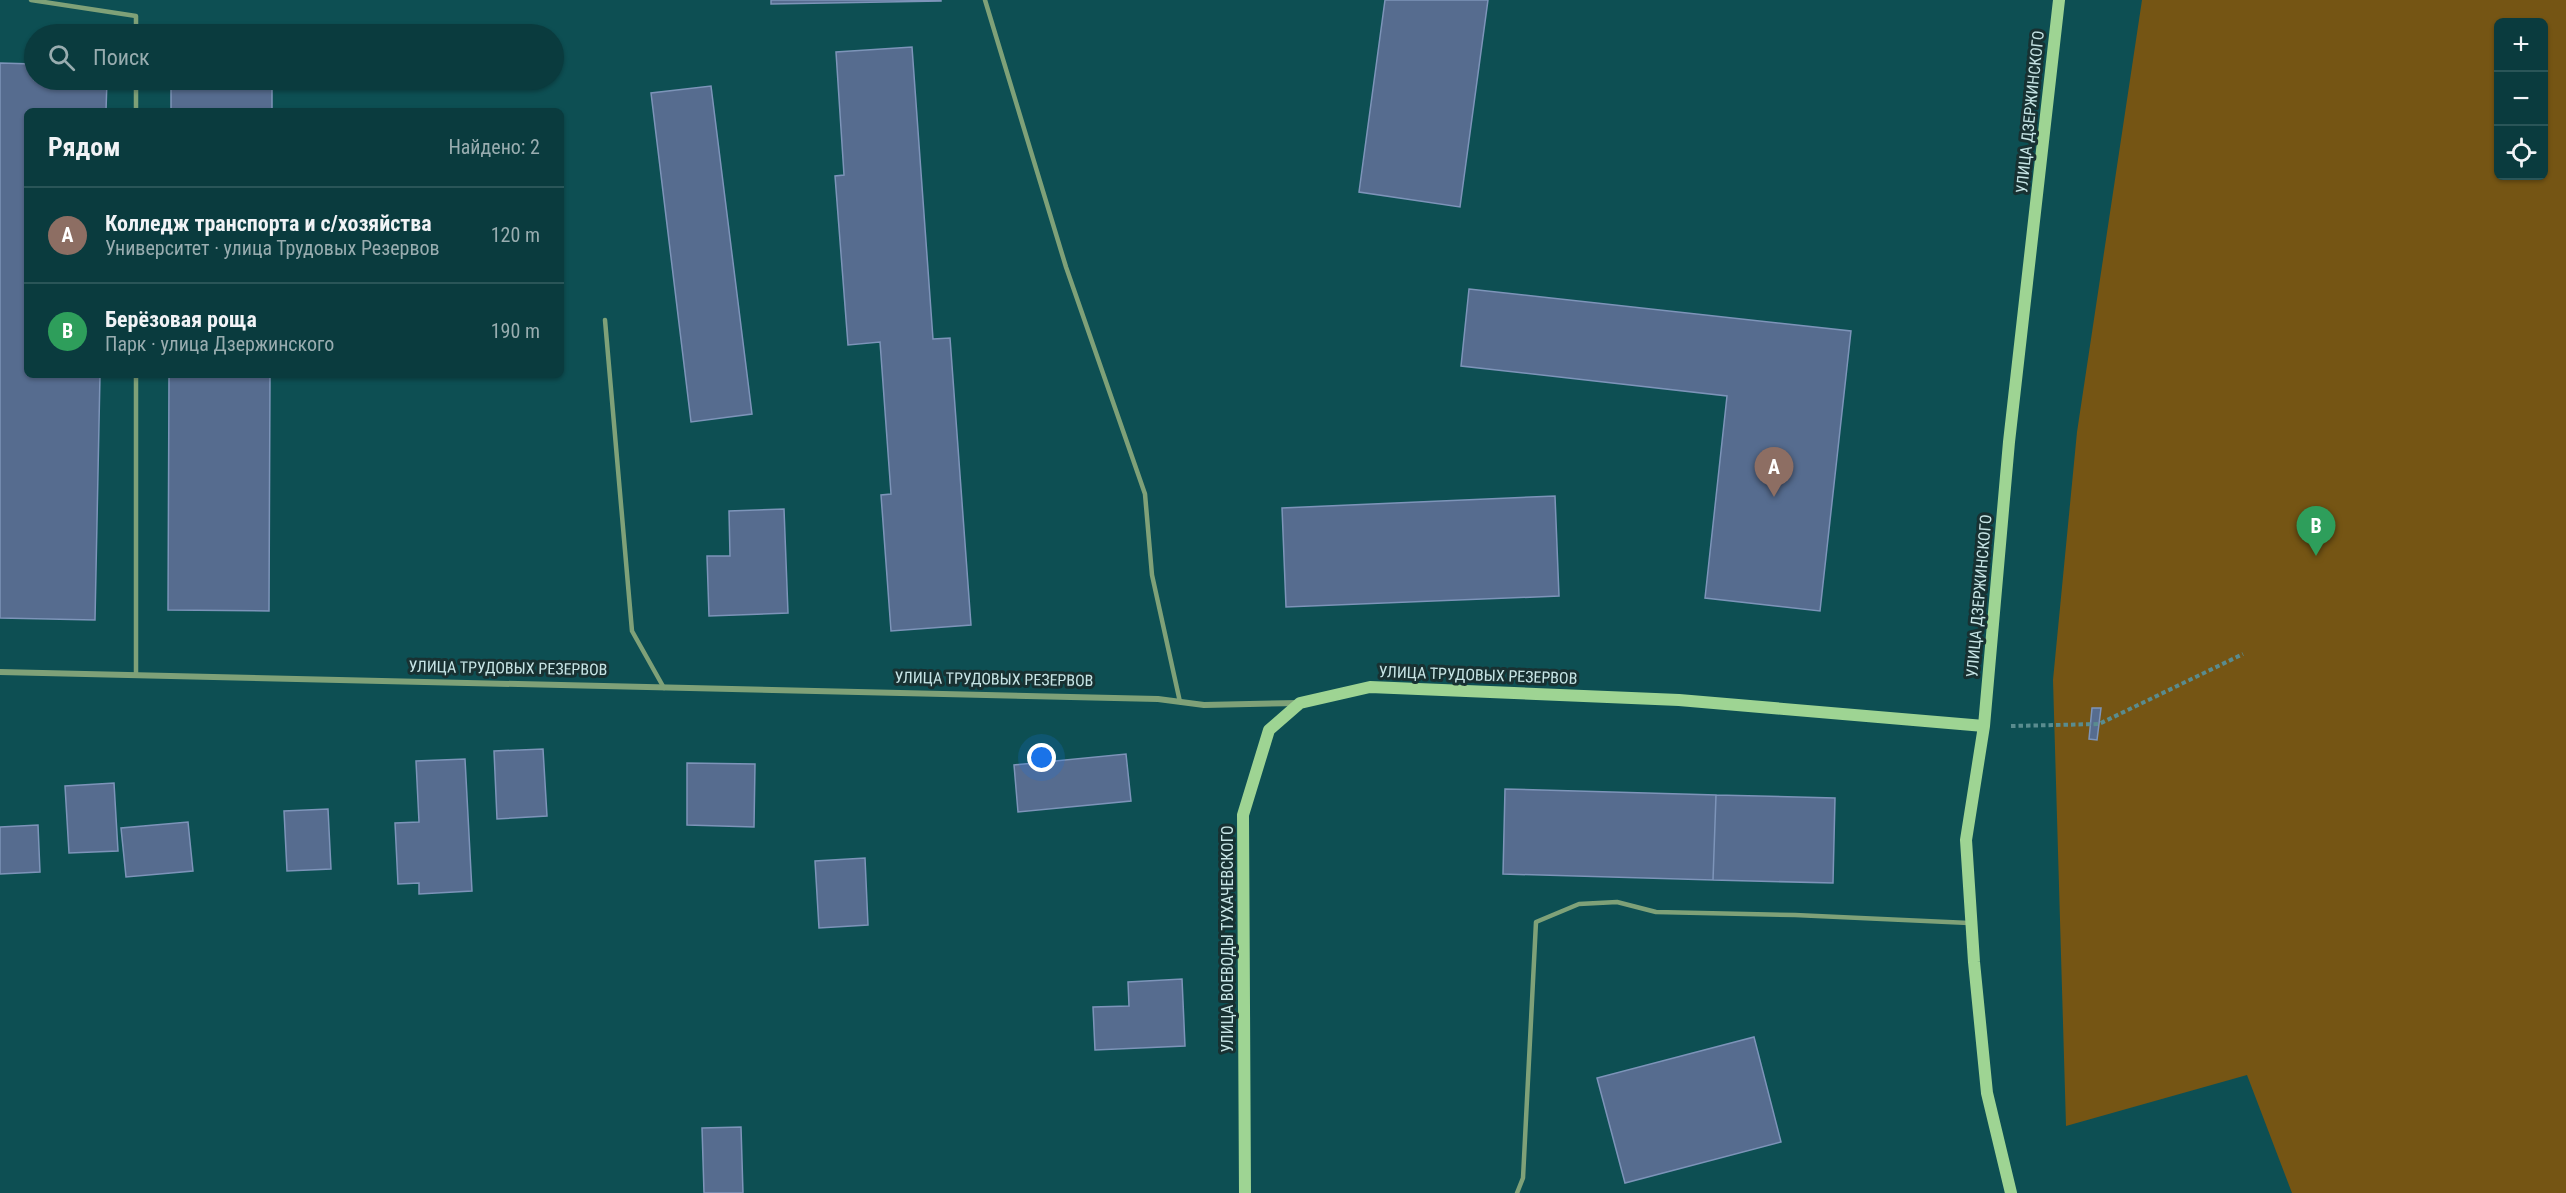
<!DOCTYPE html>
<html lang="ru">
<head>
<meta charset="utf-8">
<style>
	:root { --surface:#0a3b3e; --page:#184649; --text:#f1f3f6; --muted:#99adb0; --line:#2a5558; --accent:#e797bd }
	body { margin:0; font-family:"Roboto Condensed",sans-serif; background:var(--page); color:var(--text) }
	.controls { position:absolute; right:18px; top:18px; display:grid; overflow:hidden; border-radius:9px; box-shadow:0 2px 4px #0004 }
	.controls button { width:54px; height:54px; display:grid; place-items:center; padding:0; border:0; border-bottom:2px solid var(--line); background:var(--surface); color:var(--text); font:30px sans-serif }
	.you { position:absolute; left:1042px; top:758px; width:21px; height:21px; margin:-15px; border:4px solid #fff; border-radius:50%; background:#1a73e8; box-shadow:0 0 0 9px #1a73e833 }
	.badge { display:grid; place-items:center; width:39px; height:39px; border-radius:50%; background:var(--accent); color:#fff; font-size:20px; font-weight:700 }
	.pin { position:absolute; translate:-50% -50px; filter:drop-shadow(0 2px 3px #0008) }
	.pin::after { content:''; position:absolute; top:32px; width:21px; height:18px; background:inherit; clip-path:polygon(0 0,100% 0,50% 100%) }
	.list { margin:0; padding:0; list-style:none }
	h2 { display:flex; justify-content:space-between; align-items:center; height:78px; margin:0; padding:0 24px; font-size:26px }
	h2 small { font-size:20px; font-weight:400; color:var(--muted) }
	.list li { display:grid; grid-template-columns:39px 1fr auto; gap:18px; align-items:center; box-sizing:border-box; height:96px; padding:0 24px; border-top:2px solid var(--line) }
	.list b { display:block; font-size:22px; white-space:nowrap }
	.list p { margin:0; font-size:20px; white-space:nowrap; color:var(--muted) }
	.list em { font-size:20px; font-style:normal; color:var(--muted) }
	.icon { flex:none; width:33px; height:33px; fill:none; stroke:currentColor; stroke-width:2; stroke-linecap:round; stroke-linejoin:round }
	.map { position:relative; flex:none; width:2566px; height:1193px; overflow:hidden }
	.search { position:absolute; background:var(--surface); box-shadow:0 2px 4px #0004; left:24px; top:24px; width:540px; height:66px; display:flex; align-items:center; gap:15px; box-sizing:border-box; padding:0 21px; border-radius:33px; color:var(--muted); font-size:22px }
	.panel { position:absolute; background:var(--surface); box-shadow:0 2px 4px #0004; left:24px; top:108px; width:540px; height:270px; border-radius:9px }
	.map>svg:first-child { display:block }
</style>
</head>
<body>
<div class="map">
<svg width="2566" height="1193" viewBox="0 0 2566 1193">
	<rect width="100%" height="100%" fill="#0d4f53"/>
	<path fill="#755514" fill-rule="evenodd" d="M2142,0H2566V1193H2292L2247,1075L2066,1126L2053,680L2077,432ZM2498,22H2544V176H2498Z"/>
	<path fill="#566c8f" stroke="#7d94b9" stroke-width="1.5" d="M771,0H941V1L771,4Z
		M1385,0H1488L1460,207L1359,192Z
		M912,47L933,339L950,338L971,625L891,631L881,495L891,494L880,342L848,345L835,176L844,175L836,52Z
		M0,63L34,64V80H107L106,111H27V375H100L95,620L0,618Z
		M171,80H272V111H171Z
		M711,86L752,414L691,422L651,93Z
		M1469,289L1851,331L1820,611L1705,598L1727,396L1461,366Z
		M169,375H270L269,611L168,610Z
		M1555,496L1559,596L1286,607L1282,508Z
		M784,509L788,613L709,616L707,556H730L729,511Z
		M2092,708H2101L2097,740L2089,739Z
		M543,749L547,816L497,819L494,751Z
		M1126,754L1131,801L1018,812L1014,765Z
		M465,759L472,891L419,894V883L398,884L395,823L419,822L416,761Z
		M687,763L755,764L754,827L687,825Z
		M114,783L118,851L69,853L65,786Z
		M1505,789L1716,795L1713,880L1503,874Z
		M1716,795L1835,798L1833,883L1713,880Z
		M328,809L331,869L287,871L284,811Z
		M188,822L193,871L126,877L121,828Z
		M38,825L40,872L0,874V827Z
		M865,858L868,925L819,928L815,861Z
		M1182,979L1185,1046L1095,1050L1093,1007L1129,1006L1128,982Z
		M1754,1037L1781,1142L1625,1183L1597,1078Z
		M741,1127L743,1193H704L702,1128Z"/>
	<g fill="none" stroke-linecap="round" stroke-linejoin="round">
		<path stroke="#598c8f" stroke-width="4" stroke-dasharray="4.5 3" stroke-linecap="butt" d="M2011,726L2099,724L2243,654"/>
		<path stroke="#7fa178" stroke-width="4.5" d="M31,0L136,16V34
			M985,0L1066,267L1145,494L1152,575L1180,702
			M136,111V80
			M605,320L632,631L664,688
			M136,375V675
			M1517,1193L1523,1178L1536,922L1579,904L1617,902L1656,912L1795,915L1969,923"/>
		<path stroke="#7fa178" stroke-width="6" d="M0,672L1158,699L1204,705L1299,703"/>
		<path stroke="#9ed493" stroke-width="12" d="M1245,1193L1243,815L1269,730L1300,703L1370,687L1679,700L1984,726
			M2011,1193L1987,1093L1974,962L1966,840L1984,726L2009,442L2059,0"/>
	</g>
	<g text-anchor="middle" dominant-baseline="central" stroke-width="6" stroke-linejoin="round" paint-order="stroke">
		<g font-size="16" fill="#c7e5e6" stroke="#183132">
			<text transform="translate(2030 112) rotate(-84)">УЛИЦА ДЗЕРЖИНСКОГО</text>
			<text transform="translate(1979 596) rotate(-85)">УЛИЦА ДЗЕРЖИНСКОГО</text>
			<text transform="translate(508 668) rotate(1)">УЛИЦА ТРУДОВЫХ РЕЗЕРВОВ</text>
			<text transform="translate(1478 675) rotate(2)">УЛИЦА ТРУДОВЫХ РЕЗЕРВОВ</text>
			<text transform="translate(994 679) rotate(1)">УЛИЦА ТРУДОВЫХ РЕЗЕРВОВ</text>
			<text transform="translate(1227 939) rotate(-90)">УЛИЦА ВОЕВОДЫ ТУХАЧЕВСКОГО</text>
		</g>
	</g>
</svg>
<div class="controls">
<button>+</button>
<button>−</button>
<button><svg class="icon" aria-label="locate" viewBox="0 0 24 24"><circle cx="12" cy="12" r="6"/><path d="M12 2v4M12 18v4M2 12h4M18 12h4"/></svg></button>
</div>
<div class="you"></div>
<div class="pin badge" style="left:1774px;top:497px;background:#8d6e63">A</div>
<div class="pin badge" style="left:2316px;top:556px;background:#2e9e5b">B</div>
<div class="search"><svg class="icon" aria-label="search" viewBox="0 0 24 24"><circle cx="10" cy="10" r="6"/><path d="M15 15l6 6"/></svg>Поиск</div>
<section class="panel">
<h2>Рядом<small>Найдено: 2</small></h2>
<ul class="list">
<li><span class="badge" style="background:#8d6e63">A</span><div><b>Колледж транспорта и с/хозяйства</b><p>Университет · улица Трудовых Резервов</p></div><em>120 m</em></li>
<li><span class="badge" style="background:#2e9e5b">B</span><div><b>Берёзовая роща</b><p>Парк · улица Дзержинского</p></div><em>190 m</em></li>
</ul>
</section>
</div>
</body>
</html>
